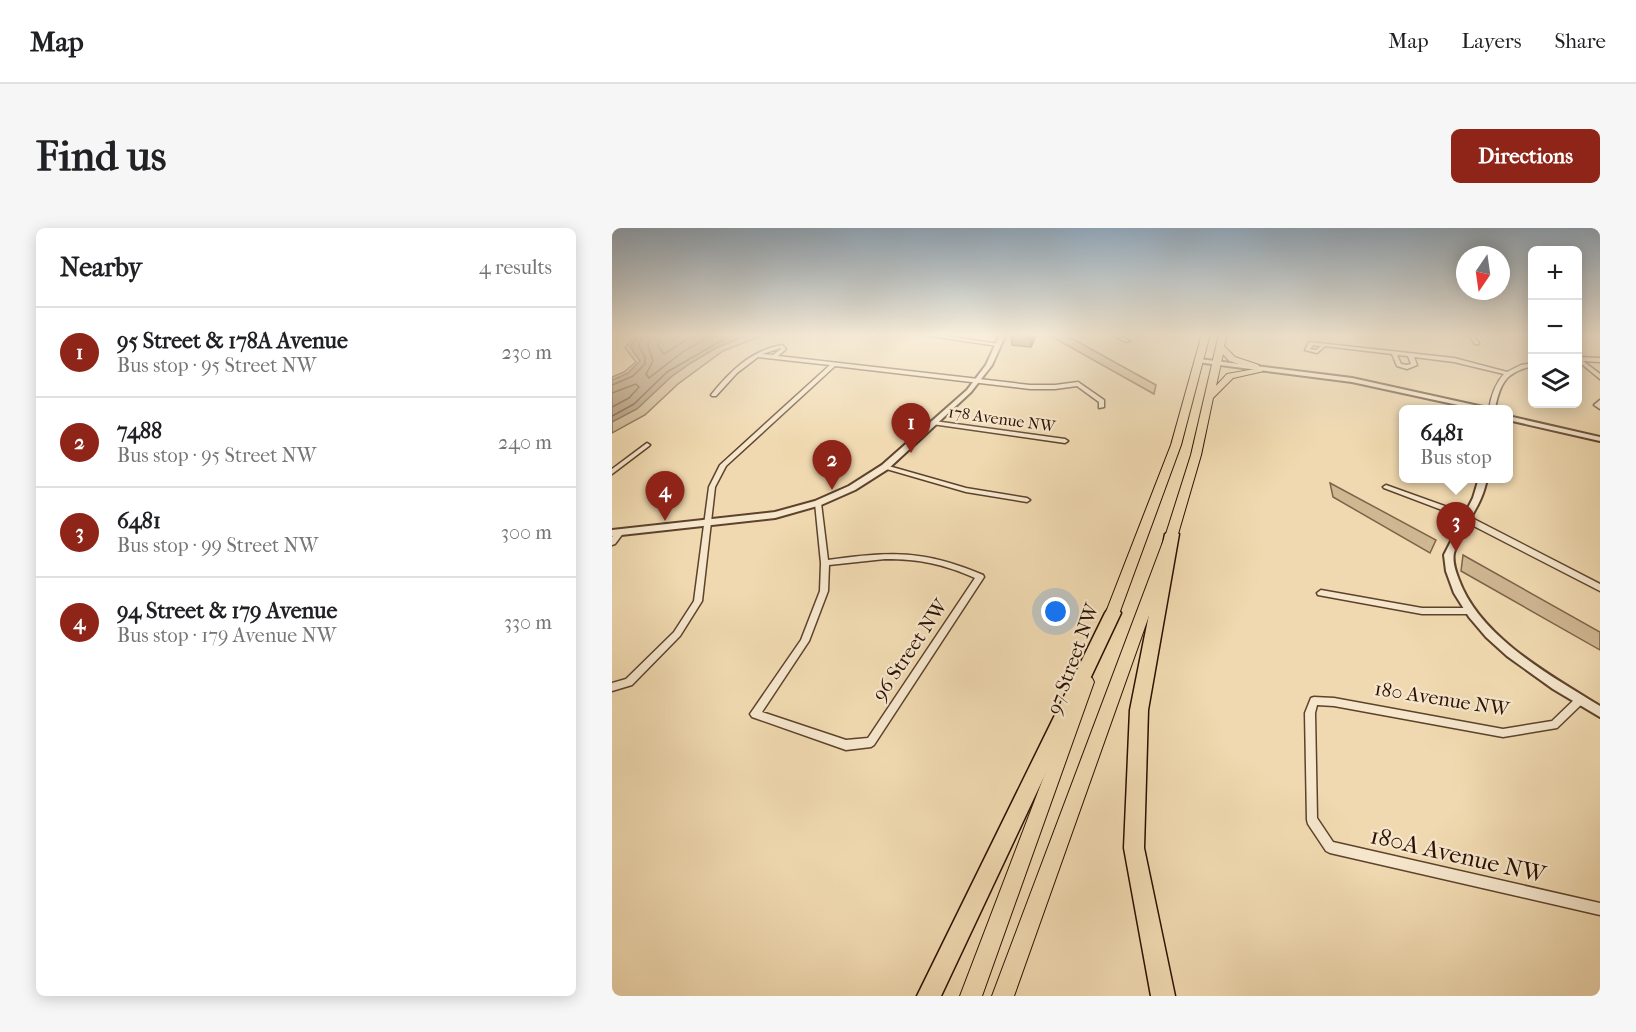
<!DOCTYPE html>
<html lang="en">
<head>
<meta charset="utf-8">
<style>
	:root { --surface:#fff; --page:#f6f6f6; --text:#202124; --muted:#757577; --line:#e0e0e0; --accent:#8f2418 }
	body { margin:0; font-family:"IM FELL French Canon",serif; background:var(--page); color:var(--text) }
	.controls { position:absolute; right:18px; top:18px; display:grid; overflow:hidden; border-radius:9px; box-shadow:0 3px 15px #0003 }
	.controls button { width:54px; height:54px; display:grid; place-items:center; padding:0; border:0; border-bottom:2px solid var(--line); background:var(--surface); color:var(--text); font:30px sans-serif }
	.compass { position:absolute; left:844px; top:18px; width:54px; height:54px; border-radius:50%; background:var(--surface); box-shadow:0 3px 15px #0003; rotate:193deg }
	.you { position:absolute; left:444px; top:384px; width:21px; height:21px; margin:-15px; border:4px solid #fff; border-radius:50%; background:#1a73e8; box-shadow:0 0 0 9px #1a73e833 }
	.badge { display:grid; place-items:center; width:39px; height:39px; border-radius:50%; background:var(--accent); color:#fff; font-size:20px; font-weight:700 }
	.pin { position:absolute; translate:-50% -50px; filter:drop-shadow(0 2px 3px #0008) }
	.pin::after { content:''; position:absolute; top:32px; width:21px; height:18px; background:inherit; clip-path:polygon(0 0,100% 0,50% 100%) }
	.popup { position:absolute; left:787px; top:177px; width:114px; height:78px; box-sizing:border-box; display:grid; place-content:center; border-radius:9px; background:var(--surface); filter:drop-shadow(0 2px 4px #0005); font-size:20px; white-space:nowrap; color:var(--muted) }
	.popup b { font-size:22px; color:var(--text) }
	.popup::after { content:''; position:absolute; left:50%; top:100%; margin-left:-12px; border:12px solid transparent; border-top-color:var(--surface) }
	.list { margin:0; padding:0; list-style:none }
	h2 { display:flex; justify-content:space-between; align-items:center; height:78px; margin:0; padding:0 24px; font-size:26px }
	h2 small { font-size:20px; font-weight:400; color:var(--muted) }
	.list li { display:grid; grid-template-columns:39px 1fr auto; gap:18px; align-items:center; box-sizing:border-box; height:90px; padding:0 24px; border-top:2px solid var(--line) }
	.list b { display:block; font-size:22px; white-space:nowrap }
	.list p { margin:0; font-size:20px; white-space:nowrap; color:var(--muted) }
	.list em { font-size:20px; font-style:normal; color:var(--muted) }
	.icon { flex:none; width:33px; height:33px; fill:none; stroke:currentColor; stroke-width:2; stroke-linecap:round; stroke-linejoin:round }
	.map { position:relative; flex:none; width:988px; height:768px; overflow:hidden; border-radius:9px }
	header { display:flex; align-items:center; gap:36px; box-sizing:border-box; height:84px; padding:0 30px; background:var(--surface); border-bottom:2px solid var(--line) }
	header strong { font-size:28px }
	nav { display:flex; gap:33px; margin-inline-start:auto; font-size:21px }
	.intro { display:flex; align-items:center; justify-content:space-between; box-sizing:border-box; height:144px; padding:0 36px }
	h1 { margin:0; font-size:42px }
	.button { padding:15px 27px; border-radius:9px; background:var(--accent); color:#fff; font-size:21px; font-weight:700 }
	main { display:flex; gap:36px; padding:0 36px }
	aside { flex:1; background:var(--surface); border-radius:9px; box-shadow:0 3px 15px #0003 }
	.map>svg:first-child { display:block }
</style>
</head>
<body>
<header>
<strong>Map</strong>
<nav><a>Map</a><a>Layers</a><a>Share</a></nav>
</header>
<div class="intro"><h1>Find us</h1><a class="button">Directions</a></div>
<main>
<aside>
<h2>Nearby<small>4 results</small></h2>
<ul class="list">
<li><span class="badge">1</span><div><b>95 Street &amp; 178A Avenue</b><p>Bus stop · 95 Street NW</p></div><em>230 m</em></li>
<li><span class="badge">2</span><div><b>7488</b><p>Bus stop · 95 Street NW</p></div><em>240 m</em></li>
<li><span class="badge">3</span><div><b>6481</b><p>Bus stop · 99 Street NW</p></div><em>300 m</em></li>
<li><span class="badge">4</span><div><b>94 Street &amp; 179 Avenue</b><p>Bus stop · 179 Avenue NW</p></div><em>330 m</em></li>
</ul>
</aside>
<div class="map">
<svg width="988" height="768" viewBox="0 0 988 768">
	<rect width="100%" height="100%" fill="#f0d9b0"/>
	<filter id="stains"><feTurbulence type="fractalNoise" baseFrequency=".00333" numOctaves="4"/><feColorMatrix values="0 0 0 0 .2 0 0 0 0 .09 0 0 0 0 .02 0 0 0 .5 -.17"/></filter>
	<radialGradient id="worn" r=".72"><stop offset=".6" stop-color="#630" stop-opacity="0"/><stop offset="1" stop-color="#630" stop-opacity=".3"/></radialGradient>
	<path fill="#cfb792" stroke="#7e6349" stroke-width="1.5" d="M24,106H154L111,123L66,156L33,187L0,205V149L12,144L24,134L13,120Z
		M435,106H452L544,157L542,166Z
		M718,255L824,312L818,325L721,269Z
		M851,327L988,404V422L849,343Z"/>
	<path fill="#ad9474" stroke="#795f46" stroke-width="1.5" d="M27,106H138L104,120L79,135L59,149L25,181L0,194V152L16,145L28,133L18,119Z"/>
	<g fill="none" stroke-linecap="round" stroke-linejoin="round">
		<path stroke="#6c523a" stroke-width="1.5" d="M39,106L36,118L41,133L34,146L37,150L72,123L102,106
			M48,106L46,118L52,126L83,106
			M0,157L21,148L33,136V129L27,118L31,106
			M0,165L24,156L27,159L17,170L0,179
			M0,188L22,176L55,144L121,106"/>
		<defs>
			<path id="minor" d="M309,106H321L386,116L388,117L386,118L311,107Z
				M498,106H504L518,113L514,114Z
				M856,106H860L867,115V116H863Z
				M697,114L842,130L895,144L909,137L921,135V138C894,144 888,155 883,181L877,182C879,168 883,156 892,146L842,134L802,129L805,137L795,141L785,138L780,126L713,118L705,125L693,122ZM701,117L709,118L704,122L698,121ZM785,127L796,128L799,136L795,137L789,136Z
				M170,117L174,121L166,128L418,157H443L466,154L492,172V179L487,180V174L465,158L443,161H418L223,138L114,238L103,259L90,373L68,408L20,457L0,463V455L14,451L62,404L82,373L97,259L108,237L218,137L146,129L125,145L104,168H100L99,167C118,143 140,122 170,117ZM169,120V121L161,127L150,126Z
				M966,129L988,130V134L971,133L988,146V151L966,133Z
				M988,172V181L982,177Z
				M322,193L453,211L456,213L453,215L320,196L319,195Z
				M35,215L38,217L37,218L0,246V241Z
				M273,237L354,260L415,270L418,272L415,274L354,264L271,240L270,239Z
				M774,257L855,286L858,289L988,356V363L852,293L851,290L772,260L771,259Z
				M204,273H208L209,275L216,332C278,323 313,322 371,347L372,349L262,517L259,519L234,522L140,489L138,486L189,412L208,363L209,335L203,275ZM273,331C307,331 332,336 363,350L256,510L234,512L150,484L197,413L216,363L217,337Z
				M5,302H11L12,304L3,316L0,317V309Z
				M709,362L810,380H857L860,381L861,383L860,385L857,386H810L706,367L705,365Z
				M968,468L971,469L973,472L971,475L945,500L891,509L722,478L705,477L703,485L705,590L721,614L988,675V687L718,625L714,623L696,596L695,592L693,485L699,470L702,469L722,470L891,501L940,493L965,469Z"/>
			<path id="tertiary" d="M388,106H394L380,137L359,164L276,241L243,262L209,277L163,290L0,308V302L163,284L203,273L237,258L270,237L355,162L374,137Z
				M587,131L740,150L885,182H869L740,154L585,134L584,133Z
				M896,188L988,209V213L896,192Z
				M867,250H875C870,281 848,299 842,325C840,334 844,344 847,352C868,409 939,448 988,478V489L941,461L895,428L874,409L857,389L842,365L834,343L832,327L861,270Z"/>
			<path id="primary" d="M590,106H598L569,217L503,397L501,401H491L489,397L559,217Z
				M607,106H615L612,118L623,129L647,137V141L652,143L621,150L601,170L589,227L566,306L402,768H380L554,306L579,227ZM611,126L617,133L643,141L615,146L604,158Z
				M475,448L480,450L482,454L370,768H348L468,454L470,450Z"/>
			<path id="motorway" d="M560,302L567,306L536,482L532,620L563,768H539L512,620L518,482L553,306Z
				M501,379L506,381L509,385L329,768H305L493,385L496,381Z"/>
		</defs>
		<use href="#minor" stroke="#5d422c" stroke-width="3"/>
		<use href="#tertiary" stroke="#5d422c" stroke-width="4"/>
		<use href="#primary" stroke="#2c0f00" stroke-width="2"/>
		<use href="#motorway" stroke="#2c0f00" stroke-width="3"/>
		<use href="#minor" fill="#f5e6cc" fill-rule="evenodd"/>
		<use href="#tertiary" fill="#f5e6cc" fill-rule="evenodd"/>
		<use href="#primary" fill="#f0d9b0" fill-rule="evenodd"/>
		<use href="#motorway" fill="#f0d9b0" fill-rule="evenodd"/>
	</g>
	<path fill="#7e674f" stroke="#2c0f00" stroke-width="1.5" d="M399,106L423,109L419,119L400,117Z"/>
	<path fill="#665440" stroke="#2c0f00" stroke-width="1.5" d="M419,106H422L423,109L419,119L418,108Z"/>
	<path fill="#92785c" stroke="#2c0f00" stroke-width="1.5" d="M398,106H419L418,108Z"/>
	<linearGradient id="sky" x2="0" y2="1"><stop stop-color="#90a7ba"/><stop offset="0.5" stop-color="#f8eedb"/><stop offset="1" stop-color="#f8eedb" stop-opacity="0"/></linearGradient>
	<rect width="988" height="214" fill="url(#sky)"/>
	<g text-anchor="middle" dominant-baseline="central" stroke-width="4.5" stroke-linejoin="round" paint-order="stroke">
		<g font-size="16" fill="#2c0f00" stroke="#f5e6cc">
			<text transform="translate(390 191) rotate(8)">178 Avenue NW</text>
		</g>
		<g font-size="20" fill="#2c0f00" stroke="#f5e6cc">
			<text transform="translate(298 422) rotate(-56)">96 Street NW</text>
			<text transform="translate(461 431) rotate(-70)">97 Street NW</text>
			<text transform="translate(830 471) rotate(9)">180 Avenue NW</text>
		</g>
		<g font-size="24" fill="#2c0f00" stroke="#f5e6cc">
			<text transform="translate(846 627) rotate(13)">180A Avenue NW</text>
		</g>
	</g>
	<rect width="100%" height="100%" filter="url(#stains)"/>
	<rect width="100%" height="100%" fill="url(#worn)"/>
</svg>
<div class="controls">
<button>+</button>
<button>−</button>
<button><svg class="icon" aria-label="layers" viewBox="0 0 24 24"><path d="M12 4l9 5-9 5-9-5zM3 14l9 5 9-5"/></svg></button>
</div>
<svg class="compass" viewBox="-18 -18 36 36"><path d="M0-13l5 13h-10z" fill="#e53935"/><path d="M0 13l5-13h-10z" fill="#757577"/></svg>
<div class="you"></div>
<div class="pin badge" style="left:299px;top:225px">1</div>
<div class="pin badge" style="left:220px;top:262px">2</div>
<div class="pin badge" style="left:844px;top:324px">3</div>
<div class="popup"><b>6481</b>Bus stop</div>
<div class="pin badge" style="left:53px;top:293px">4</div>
</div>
</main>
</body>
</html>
